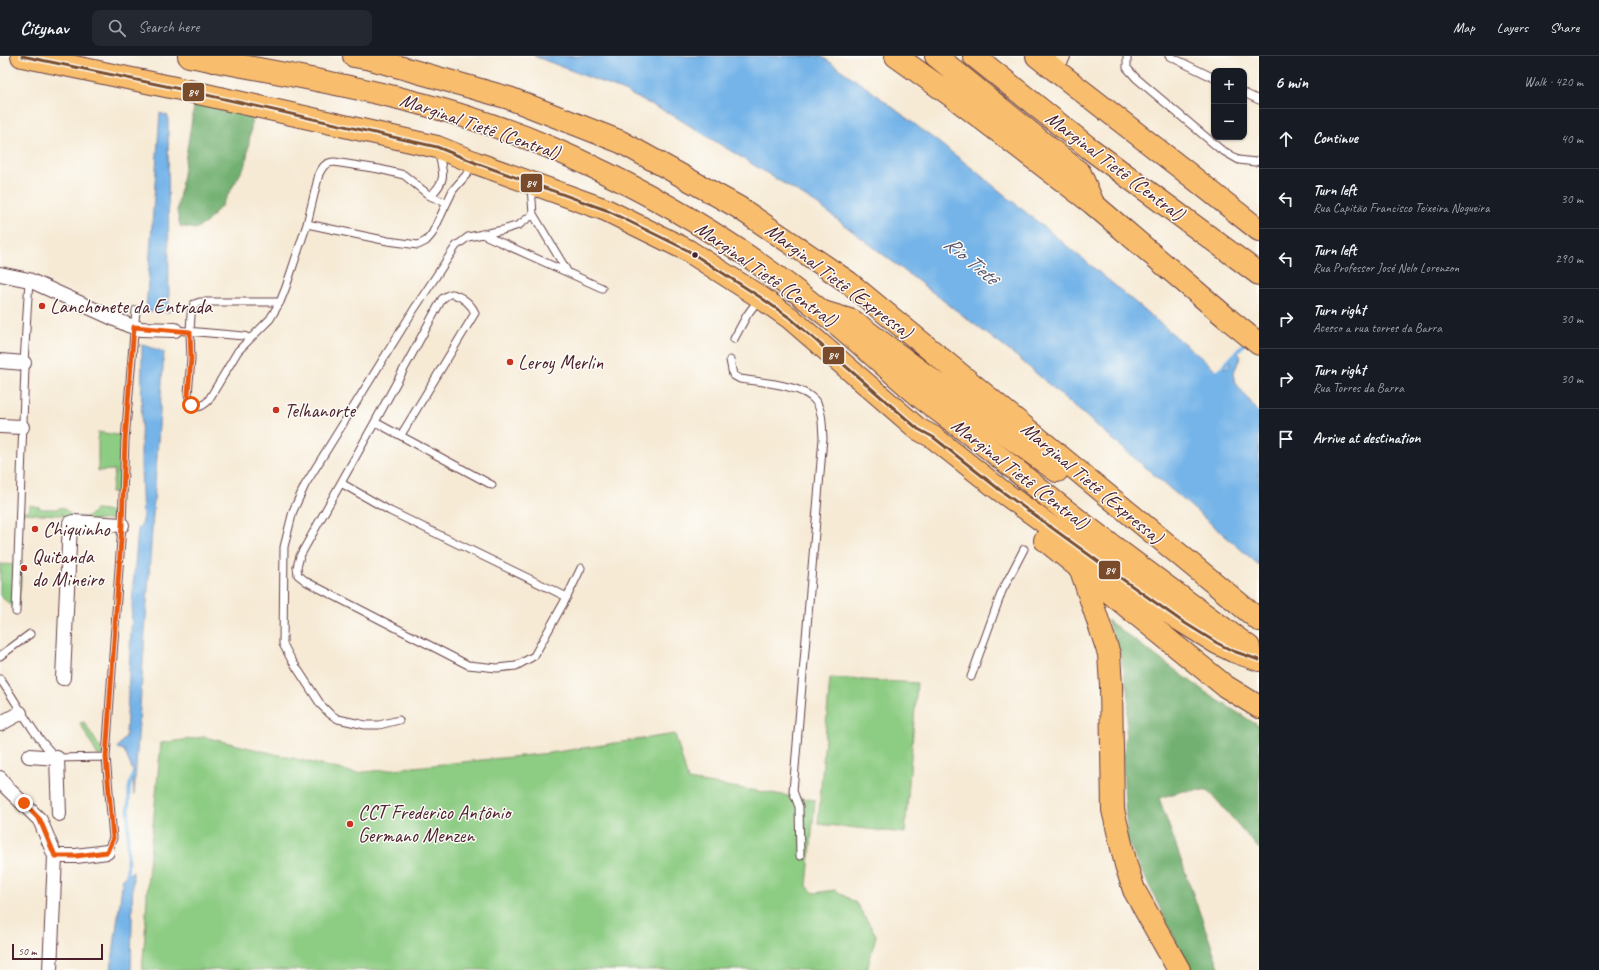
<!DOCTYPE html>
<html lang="en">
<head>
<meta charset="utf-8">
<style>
	:root { --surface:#171b24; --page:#242831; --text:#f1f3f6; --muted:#9ea1a6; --line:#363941 }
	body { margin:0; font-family:Caveat,sans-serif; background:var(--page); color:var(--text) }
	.controls { position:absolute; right:12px; top:12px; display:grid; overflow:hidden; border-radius:8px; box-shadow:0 1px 3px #0004 }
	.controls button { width:36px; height:36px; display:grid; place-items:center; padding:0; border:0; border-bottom:1px solid var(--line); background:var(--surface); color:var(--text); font:20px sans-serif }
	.scale { position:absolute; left:12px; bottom:10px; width:91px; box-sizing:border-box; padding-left:4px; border:2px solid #4a1f2b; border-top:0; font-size:11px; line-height:14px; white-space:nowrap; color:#4a1f2b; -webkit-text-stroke:3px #fdfcf7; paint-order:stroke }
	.stop { position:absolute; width:12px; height:12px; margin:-9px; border:3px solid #ea580c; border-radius:50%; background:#fff }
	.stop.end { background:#ea580c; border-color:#fff; box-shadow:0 1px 4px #0008 }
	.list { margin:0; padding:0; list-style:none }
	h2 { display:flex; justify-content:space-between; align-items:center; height:52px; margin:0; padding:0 16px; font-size:17px }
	h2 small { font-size:13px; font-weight:400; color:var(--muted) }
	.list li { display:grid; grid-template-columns:26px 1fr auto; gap:12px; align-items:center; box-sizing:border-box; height:60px; padding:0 16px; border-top:1px solid var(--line) }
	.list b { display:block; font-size:15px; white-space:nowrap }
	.list p { margin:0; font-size:13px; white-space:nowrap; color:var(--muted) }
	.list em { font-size:13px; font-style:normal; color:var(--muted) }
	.icon { flex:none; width:22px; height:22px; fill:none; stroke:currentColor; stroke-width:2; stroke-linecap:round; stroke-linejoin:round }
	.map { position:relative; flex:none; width:1259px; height:914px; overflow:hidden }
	header { display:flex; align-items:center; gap:24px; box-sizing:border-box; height:56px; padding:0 20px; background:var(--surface); border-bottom:1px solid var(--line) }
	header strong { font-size:19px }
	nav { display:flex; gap:22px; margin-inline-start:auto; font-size:14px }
	.search { width:280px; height:36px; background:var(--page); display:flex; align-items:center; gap:10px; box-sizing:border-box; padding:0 14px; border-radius:8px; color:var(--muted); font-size:15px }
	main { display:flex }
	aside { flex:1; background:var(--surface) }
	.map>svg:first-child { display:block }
</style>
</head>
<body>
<header>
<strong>Citynav</strong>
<div class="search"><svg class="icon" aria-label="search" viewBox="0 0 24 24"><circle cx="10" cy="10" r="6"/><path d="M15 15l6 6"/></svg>Search here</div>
<nav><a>Map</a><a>Layers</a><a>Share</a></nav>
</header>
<main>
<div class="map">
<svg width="1259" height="914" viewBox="0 0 1259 914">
	<rect width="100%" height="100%" fill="#fdfcf7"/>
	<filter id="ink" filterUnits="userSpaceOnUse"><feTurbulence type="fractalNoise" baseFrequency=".025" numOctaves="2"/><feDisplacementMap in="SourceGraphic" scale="8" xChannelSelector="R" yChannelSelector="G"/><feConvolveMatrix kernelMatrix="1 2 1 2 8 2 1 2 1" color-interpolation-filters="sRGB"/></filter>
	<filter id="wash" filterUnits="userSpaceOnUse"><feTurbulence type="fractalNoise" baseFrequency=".012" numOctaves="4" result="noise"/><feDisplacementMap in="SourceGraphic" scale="16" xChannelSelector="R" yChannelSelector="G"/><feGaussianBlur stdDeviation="0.9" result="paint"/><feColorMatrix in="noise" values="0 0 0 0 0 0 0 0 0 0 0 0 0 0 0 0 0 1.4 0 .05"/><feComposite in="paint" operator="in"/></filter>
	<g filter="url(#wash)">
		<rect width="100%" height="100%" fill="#f6ead5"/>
		<path fill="#8dcc83" stroke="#6c7657" d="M98,376L124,380L121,438L111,436L115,414L98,415Z
			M30,449L39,451L40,453H58L62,451L74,461H88L95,454L116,456L117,463L70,466L63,461L62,457L61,459L19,457L20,455H29Z
			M0,508L22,509L20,534L17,554L0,540Z
			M830,622L917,627L905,777L818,768Z
			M84,666L104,698L98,700L80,667Z
			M675,678L688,724L815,744L807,830L814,837L835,834L856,847L876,879L867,914H142L145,880L148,820L161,687L204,681L355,717L550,697Z"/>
		<path fill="#72b071" stroke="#5e684e" d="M195,44L253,58L246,108L222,149L206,167L195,173L180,170L177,155Z
			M1107,564L1208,638L1259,670V793L1208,734L1183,735L1159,742L1220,914H1190L1127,784L1123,707L1129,642L1120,598Z"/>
		<path fill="#75b4e8" stroke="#606a8a" d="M534,0H821L870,34L968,109L1095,213L1216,314L1228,311L1235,296L1241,300L1233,318L1235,326L1259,357V509L1016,300L817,148L674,60L624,35Z
			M160,57L168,60L169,256L146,255Z
			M142,287L144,289L164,296L134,740L133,715L124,694L117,692L126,680L133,533L138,473L143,466L141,408Z
			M133,815L131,914H111L123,822Z"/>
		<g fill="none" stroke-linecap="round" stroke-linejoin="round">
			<path stroke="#75b4e8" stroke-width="3.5" d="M1218,316L1245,287
				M127,823L129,733L133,718"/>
		</g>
	</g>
	<g filter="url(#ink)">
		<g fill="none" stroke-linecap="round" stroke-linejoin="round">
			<defs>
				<path id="service" d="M1127,0V12L1136,22L1220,93L1239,104L1255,106L1259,104
					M1169,0L1214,22
					M1244,37L1259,44
					M531,131L533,158L567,215
					M430,140C448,124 443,116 438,95
					M307,168L388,185L418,189L426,185L432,178L453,134L474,110
					M482,178L602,232
					M280,246H200L194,248L192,252L191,259L190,276L191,303L188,338L191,349C198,353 203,350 208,345L238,295L270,263L280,246L286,231L307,168L319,118C323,110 325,107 334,106L379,113L404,119L430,140L446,147
					M175,274L244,280L249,282
					M734,283L747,259L759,243
					M730,304L733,319L740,323C760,326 805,329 816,346C823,356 822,370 823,382L793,735L799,751L800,800
					M375,366L492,429
					M401,379L475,257C472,249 463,241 453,238C449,237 445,241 442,243L375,366L300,500L297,511L298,519L307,526L468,609L497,612L516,610L534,600L567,541L581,512
					M341,427L390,455L567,541
					M16,556L25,312L24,307L29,224
					M0,600L30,578
					M971,621L1002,535L1024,493
					M0,623C19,649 33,680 57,702L106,701
					M399,664L379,669H365L338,663L330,658L321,649L291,603L283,588L284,491L293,455L305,429L413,255L456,190L468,181L503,174L519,169L533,158
					M107,796L113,782L106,701L122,469L125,384L136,254"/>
				<path id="minor" d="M0,218L29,224L128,269L141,273L175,274
					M0,305L24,307
					M0,370L22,371
					M63,622L70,467L73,466L122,469
					M0,668L20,657
					M29,700L57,702L59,758
					M0,722L6,731L40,764L55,800L50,914
					M55,800H76L107,796"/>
				<path id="secondary" d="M1052,12L1060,0"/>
				<path id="trunk" d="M22,0L180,33L437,91L476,107L606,154L687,194L760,241L790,262L918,373L933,381L1000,434L1125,525L1180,564L1217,587L1233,595L1259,604
					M189,0C311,23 435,42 549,91C647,133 742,190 825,258C858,285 890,315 923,343C948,362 973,380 997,399C1020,417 1042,436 1065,454C1125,500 1187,546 1249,591
					M974,0L1089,92L1259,218
					M1037,0L1181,112L1259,174
					M1045,484L1225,630L1259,651
					M1081,514L1109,598L1111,629L1113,754L1126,809L1134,834L1179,914"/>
				<path id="motorway" d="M203,0L213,5
					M354,0L371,3L509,42L621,86L738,151L848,226L1259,564
					M896,0L956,43L1092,147L1228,263L1259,288
					M936,0L1080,117L1092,145
					M823,256L853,265L972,354L1057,415"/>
			</defs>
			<use href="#service" stroke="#643d44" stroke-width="9"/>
			<use href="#minor" stroke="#643d44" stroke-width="16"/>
			<use href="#secondary" stroke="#643d44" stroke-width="22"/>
			<use href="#trunk" stroke="#643d44" stroke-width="24"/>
			<use href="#motorway" stroke="#643d44" stroke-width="24"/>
			<use href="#service" stroke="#fff" stroke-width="7"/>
			<use href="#minor" stroke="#fff" stroke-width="14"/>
			<use href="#secondary" stroke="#fde5c5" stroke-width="20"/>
			<use href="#trunk" stroke="#f9be6d" stroke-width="22"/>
			<use href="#motorway" stroke="#f9be6d" stroke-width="22"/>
			<defs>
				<path id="bus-1" d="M22,0L180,33L437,91L476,107L606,154L687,194L760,241L790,262L918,373L933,381L1000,434L1125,525L1180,564L1217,587L1233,595L1259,604"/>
			</defs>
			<use href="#bus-1" stroke="#fdfcf7" stroke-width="6"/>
			<use href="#bus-1" stroke="#7a4b2a" stroke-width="3"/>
		</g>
	</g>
	<g fill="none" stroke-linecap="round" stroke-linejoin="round" filter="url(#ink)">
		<path stroke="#ea580c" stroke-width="5" d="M24,747L40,764L55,800H76L107,796L113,782L106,701L122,469L125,384L134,271L190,276L191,303L188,338L191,349"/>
	</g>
	<circle fill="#4a1f2b" stroke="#fdfcf7" stroke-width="1.5" cx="695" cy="199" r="3.5"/>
	<g fill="#c8321e" stroke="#fdfcf7" stroke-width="1.5">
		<circle cx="42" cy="250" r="4"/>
		<circle cx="510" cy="306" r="4"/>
		<circle cx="276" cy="354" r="4"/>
		<circle cx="35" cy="473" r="4"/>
		<circle cx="24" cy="512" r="4"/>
		<circle cx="350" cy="768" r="4"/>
	</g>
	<g text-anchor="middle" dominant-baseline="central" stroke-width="3" stroke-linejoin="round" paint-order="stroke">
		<g font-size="20" fill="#4a1f2b" stroke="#fdfcf7">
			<text transform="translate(480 70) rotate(19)">Marginal Tietê (Central)</text>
			<text transform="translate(1115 110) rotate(37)">Marginal Tietê (Central)</text>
			<text transform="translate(766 218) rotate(35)">Marginal Tietê (Central)</text>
			<text transform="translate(839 225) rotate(37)">Marginal Tietê (Expressa)</text>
			<text transform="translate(1020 418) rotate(38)">Marginal Tietê (Central)</text>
			<text transform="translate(1092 427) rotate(40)">Marginal Tietê (Expressa)</text>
		</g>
		<g font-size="20" fill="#4a1f2b" stroke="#fdfcf7" text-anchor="start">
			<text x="50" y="250">Lanchonete da Entrada</text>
			<text x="518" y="306">Leroy Merlin</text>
			<text x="284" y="354">Telhanorte</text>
			<text x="43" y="473">Chiquinho</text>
			<text x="32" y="500">Quitanda<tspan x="32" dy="23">do Mineiro</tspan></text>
			<text x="358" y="756">CCT Frederico Antônio<tspan x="358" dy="23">Germano Menzen</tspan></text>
		</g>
		<g font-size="21" font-style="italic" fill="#59536d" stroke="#fdfcf7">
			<text transform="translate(971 204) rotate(40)">Rio Tietê</text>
		</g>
	</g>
	<g stroke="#fdfcf7" stroke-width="1.5">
		<rect x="182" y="26" width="23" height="20" rx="4" fill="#7a4b2a"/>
		<rect x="520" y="117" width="23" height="20" rx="4" fill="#7a4b2a"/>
		<rect x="822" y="290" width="23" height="19" rx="4" fill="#7a4b2a"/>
		<rect x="1098" y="504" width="23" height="20" rx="4" fill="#7a4b2a"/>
	</g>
	<g font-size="11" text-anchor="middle" font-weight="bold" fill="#fff">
		<text x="193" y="40">84</text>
		<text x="531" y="131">84</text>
		<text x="833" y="303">84</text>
		<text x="1110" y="518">84</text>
	</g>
</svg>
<div class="controls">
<button>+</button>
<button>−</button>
</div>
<div class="scale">50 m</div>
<div class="stop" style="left:191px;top:349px"></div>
<div class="stop end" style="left:24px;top:747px"></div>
</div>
<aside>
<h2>6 min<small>Walk · 420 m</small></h2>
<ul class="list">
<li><svg class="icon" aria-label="ahead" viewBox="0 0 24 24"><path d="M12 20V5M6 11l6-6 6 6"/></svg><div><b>Continue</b></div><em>40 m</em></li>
<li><svg class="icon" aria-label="left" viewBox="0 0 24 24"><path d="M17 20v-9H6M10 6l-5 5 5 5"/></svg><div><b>Turn left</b><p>Rua Capitão Francisco Teixeira Nogueira</p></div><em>30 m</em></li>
<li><svg class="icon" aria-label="left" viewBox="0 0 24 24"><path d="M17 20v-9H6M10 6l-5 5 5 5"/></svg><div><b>Turn left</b><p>Rua Professor José Nelo Lorenzon</p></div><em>290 m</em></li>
<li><svg class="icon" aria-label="right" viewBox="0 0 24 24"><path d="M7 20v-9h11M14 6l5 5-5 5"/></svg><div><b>Turn right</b><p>Acesso a rua torres da Barra</p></div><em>30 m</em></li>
<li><svg class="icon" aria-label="right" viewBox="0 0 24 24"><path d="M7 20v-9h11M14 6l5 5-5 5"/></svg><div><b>Turn right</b><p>Rua Torres da Barra</p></div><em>30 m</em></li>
<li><svg class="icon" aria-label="arrive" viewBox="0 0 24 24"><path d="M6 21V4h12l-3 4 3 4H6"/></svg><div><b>Arrive at destination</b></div></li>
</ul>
</aside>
</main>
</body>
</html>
